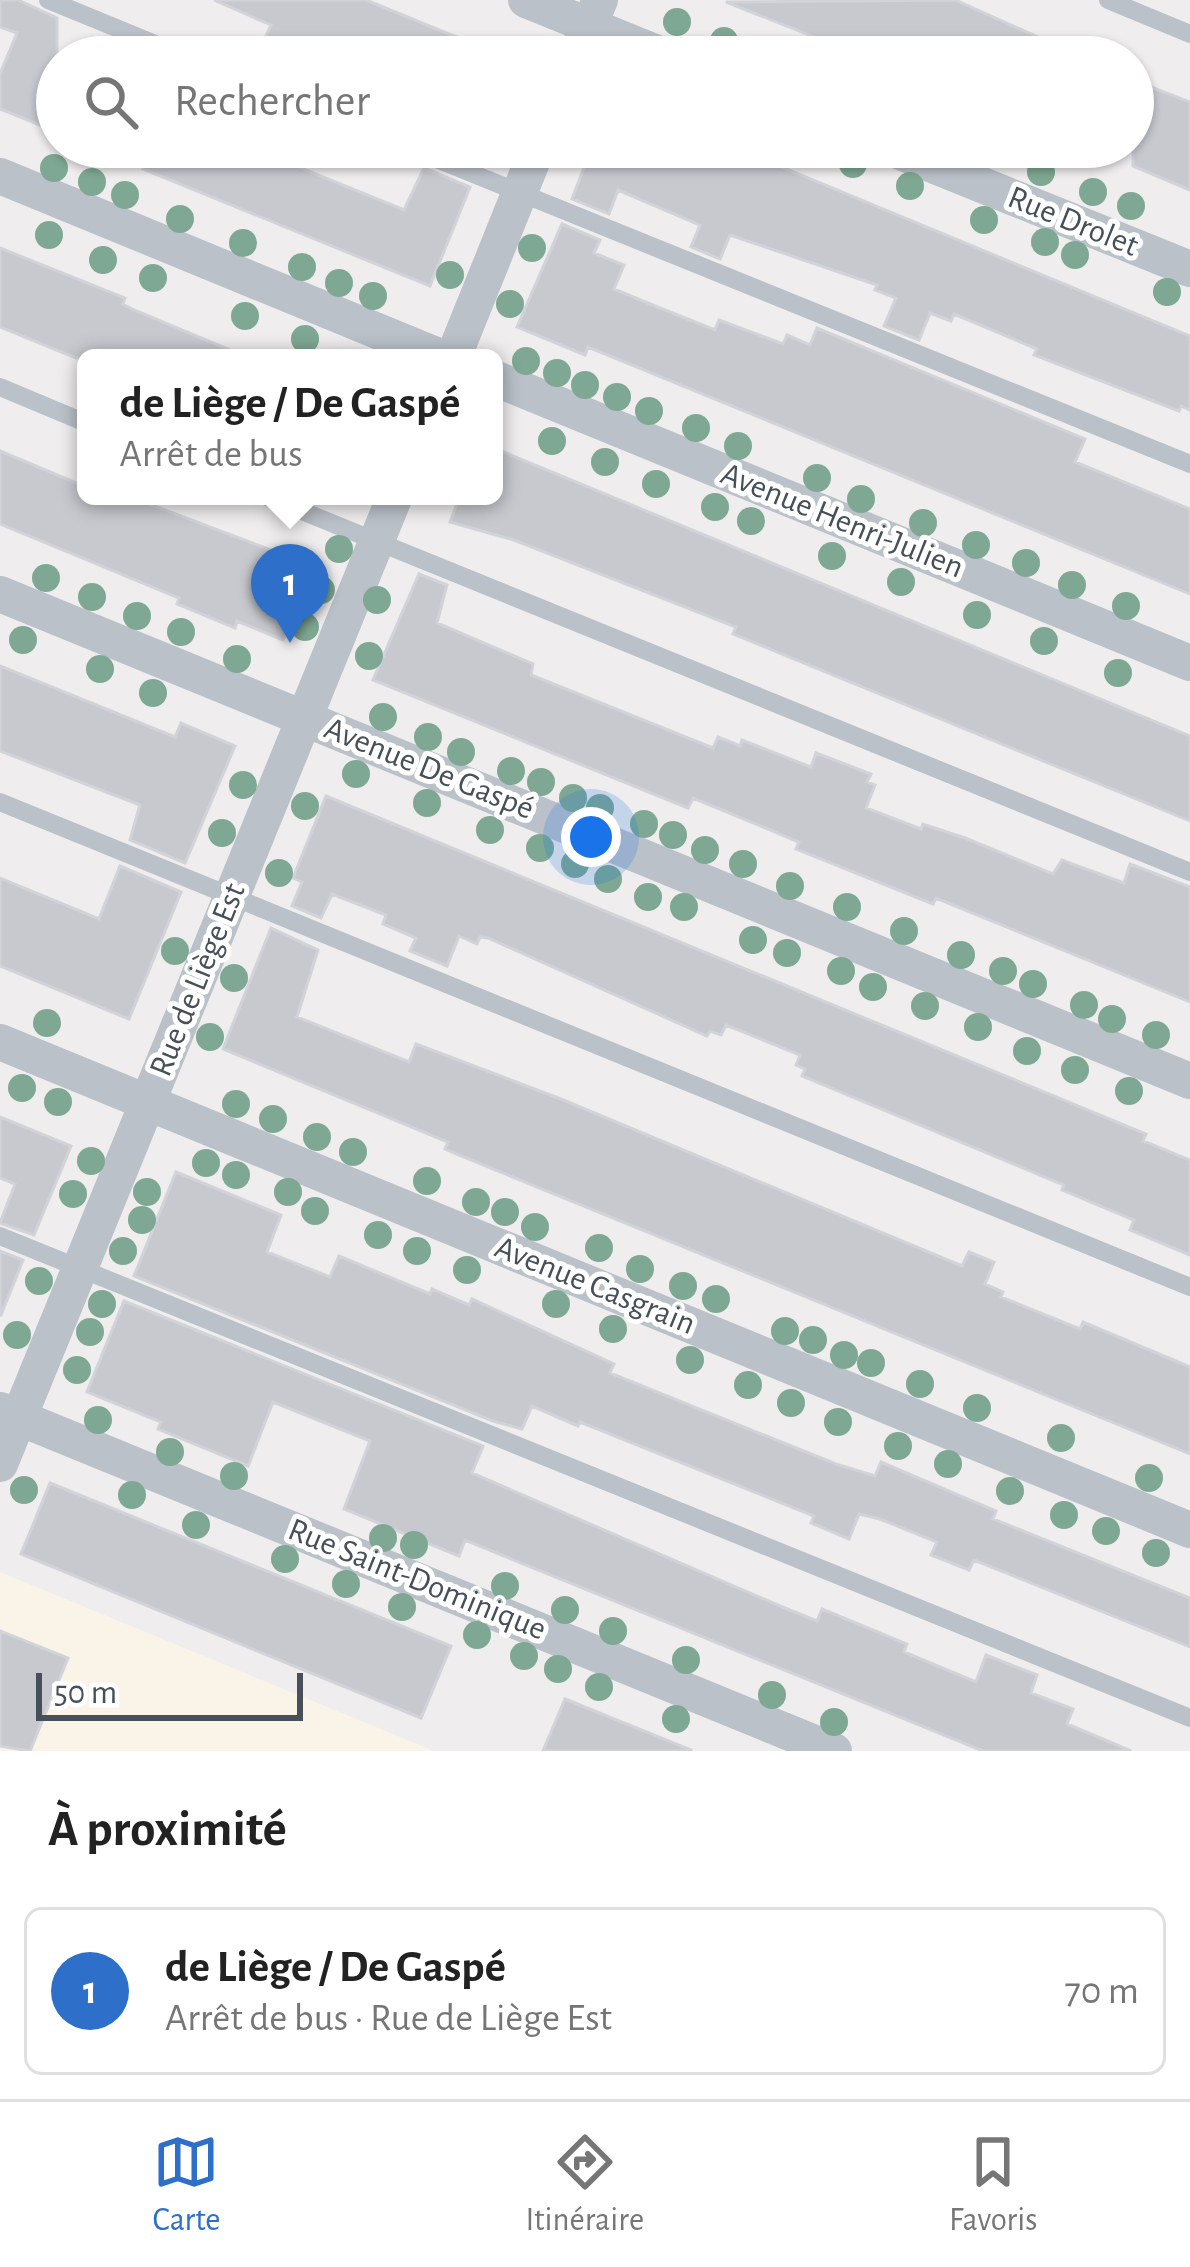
<!DOCTYPE html>
<html lang="fr">
<head>
<meta charset="utf-8">
<style>
	:root { --surface:#fff; --page:#f2f2f2; --text:#222; --muted:#767676; --line:#e0e0e0; --accent:#2d6fc9 }
	body { margin:0; font-family:"Alegreya Sans",sans-serif; background:var(--page); color:var(--text) }
	.scale { position:absolute; left:36px; bottom:30px; width:267px; box-sizing:border-box; padding-left:12px; border:6px solid #475058; border-top:0; font-size:33px; line-height:42px; white-space:nowrap; color:#475058; -webkit-text-stroke:9px #fff; paint-order:stroke }
	.you { position:absolute; left:591px; top:837px; width:42px; height:42px; margin:-30px; border:9px solid #fff; border-radius:50%; background:#1a73e8; box-shadow:0 0 0 18px #1a73e833 }
	.badge { display:grid; place-items:center; width:78px; height:78px; border-radius:50%; background:var(--accent); color:#fff; font-size:39px; font-weight:700 }
	.pin { position:absolute; translate:-50% -99px; filter:drop-shadow(0 3px 6px #0008) }
	.pin::after { content:''; position:absolute; top:63px; width:42px; height:36px; background:inherit; clip-path:polygon(0 0,100% 0,50% 100%) }
	.popup { position:absolute; left:77px; top:349px; width:426px; height:156px; box-sizing:border-box; display:grid; place-content:center; border-radius:18px; background:var(--surface); filter:drop-shadow(0 3px 9px #0005); font-size:39px; white-space:nowrap; color:var(--muted) }
	.popup b { font-size:45px; color:var(--text) }
	.popup::after { content:''; position:absolute; left:50%; top:100%; margin-left:-24px; border:24px solid transparent; border-top-color:var(--surface) }
	.list { margin:0; padding:0; list-style:none }
	h2 { display:flex; justify-content:space-between; align-items:center; height:156px; margin:0; padding:0 48px; font-size:51px }
	h2 small { font-size:39px; font-weight:400; color:var(--muted) }
	.list li { display:grid; grid-template-columns:78px 1fr auto; gap:36px; align-items:center; box-sizing:border-box; height:168px; margin:0 24px 24px; padding:0 24px; border:3px solid var(--line); border-radius:18px }
	.list b { display:block; font-size:45px; white-space:nowrap }
	.list p { margin:0; font-size:39px; white-space:nowrap; color:var(--muted) }
	.list em { font-size:39px; font-style:normal; color:var(--muted) }
	.icon { flex:none; width:66px; height:66px; fill:none; stroke:currentColor; stroke-width:2; stroke-linecap:round; stroke-linejoin:round }
	.map { position:relative; flex:none; width:1190px; height:1751px; overflow:hidden }
	.search { position:absolute; background:var(--surface); box-shadow:0 3px 9px #0004; left:36px; right:36px; top:36px; height:132px; display:flex; align-items:center; gap:30px; box-sizing:border-box; padding:0 42px; border-radius:66px; color:var(--muted); font-size:45px }
	.sheet { height:348px; background:var(--surface) }
	nav { display:flex; justify-content:space-around; align-items:center; box-sizing:border-box; height:168px; border-top:3px solid var(--line); background:var(--surface); font-size:33px; color:var(--muted) }
	nav a { display:grid; justify-items:center; gap:6px }
	nav .on { color:var(--accent) }
	.map>svg:first-child { display:block }
</style>
</head>
<body>
<div class="map">
<svg width="1190" height="1751" viewBox="0 0 1190 1751">
	<rect width="100%" height="100%" fill="#efeded"/>
	<path fill="#f9f4e7" d="M0,1572L434,1751H0Z"/>
	<path fill="#c7c9cf" stroke="#d1d3d8" stroke-width="3" d="M0,0H18L57,18V132L0,109V74L17,33L0,27Z
		M214,0H366L503,56L301,57L303,51L266,36L271,25Z
		M955,0L1083,57H865L726,2Z
		M1133,80L1190,102V190L1133,166Z
		M153,147H309L301,168L404,210L424,168L470,187L430,286L143,169Z
		M592,147H733L1190,336V410L1181,406L1179,411L1034,355L1037,349L954,314L951,321L930,313L919,340L884,326L896,298L875,290L877,285L730,235L720,259L691,247L700,225L618,190L609,214L572,199Z
		M562,224L600,240L594,253L624,265L614,289L650,304L715,330L719,320L783,344L787,335L810,345L817,328L1085,439L1075,462L1190,509V594L588,347L585,355L517,327Z
		M0,248L125,298L123,304L134,310L249,358H76L0,327Z
		M494,448L1190,736V821L733,634L736,627L514,540L450,522L460,496H494Z
		M0,451L86,487V496H128L303,562L300,569L311,574L283,640L237,621L235,628L177,604L179,598L0,524Z
		M419,574L447,585L437,623L533,664L531,675L713,748L718,737L740,746L742,740L811,767L816,753L871,774L867,782L875,785L866,808L921,829L923,824L965,838L1053,874L1062,860L1124,883L1130,864L1190,887V1002L936,898L933,904L796,849L799,842L693,798L688,808L373,680Z
		M0,666L175,737L181,723L235,746L185,863L130,840L140,805L0,751Z
		M326,796L1146,1134L1143,1141L1190,1160V1255L1130,1230L1134,1220L1062,1190L1064,1185L802,1076L805,1069L796,1065L800,1055L726,1025L721,1035L710,1031L707,1036L488,938L480,937L477,944L459,936L447,966L410,951L416,938L383,924L386,915L332,894L321,918L292,906L302,882L293,878Z
		M120,866L181,892L129,1019L0,966V878L99,919Z
		M271,928L318,950L297,1017L409,1062L416,1044L561,1099L962,1266L969,1252L994,1262L985,1284L1003,1292L1001,1297L1080,1329L1083,1322L1190,1367V1454L459,1155L445,1149L448,1142L223,1049Z
		M0,1117L71,1146L34,1235L0,1223L15,1184L0,1178Z
		M176,1172L281,1215L267,1252L330,1277L339,1256L430,1294L432,1289L469,1305L472,1299L614,1364L610,1373L836,1464L875,1476L881,1462L996,1511L993,1519L1190,1598V1647L974,1560L969,1570L931,1555L937,1542L880,1519L859,1514L849,1539L811,1523L814,1516L580,1422L578,1426L532,1406L522,1429L493,1421L134,1276Z
		M0,1251L23,1260L1,1315H0Z
		M124,1301L483,1446L472,1473L780,1606L817,1621L822,1609L907,1644L904,1652L976,1682L986,1655L1037,1675L1031,1693L1073,1709L1067,1724L1131,1751H983L465,1540L459,1556L344,1509L370,1441L273,1402L248,1466L158,1429L161,1422L87,1392Z
		M50,1483L451,1646L421,1718L21,1554Z
		M0,1631L68,1658L30,1751L0,1746Z
		M565,1699L691,1750V1751H543Z"/>
	<g fill="none" stroke-linecap="round" stroke-linejoin="round">
		<path stroke="#bac1c8" stroke-width="18" d="M48,0L187,57
			M1108,0L1190,34
			M407,147L1190,464
			M0,387L86,423
			M265,496L1190,872
			M0,802L1190,1287
			M0,1236L1190,1718"/>
		<path stroke="#bac1c8" stroke-width="36" d="M526,0L667,57
			M575,57L600,0
			M888,147L1190,269
			M0,176L443,358
			M453,358L538,147
			M494,378L1190,663
			M0,594L1190,1081
			M0,1042L1190,1530
			M0,1410L834,1751
			M0,1464L395,496"/>
	</g>
	<g fill="#7ea893">
		<circle cx="677" cy="22" r="14"/>
		<circle cx="724" cy="41" r="14"/>
		<circle cx="853" cy="164" r="14"/>
		<circle cx="54" cy="168" r="14"/>
		<circle cx="1041" cy="172" r="14"/>
		<circle cx="92" cy="182" r="14"/>
		<circle cx="910" cy="186" r="14"/>
		<circle cx="1093" cy="192" r="14"/>
		<circle cx="125" cy="195" r="14"/>
		<circle cx="1131" cy="206" r="14"/>
		<circle cx="180" cy="219" r="14"/>
		<circle cx="984" cy="220" r="14"/>
		<circle cx="49" cy="235" r="14"/>
		<circle cx="1045" cy="242" r="14"/>
		<circle cx="243" cy="243" r="14"/>
		<circle cx="532" cy="248" r="14"/>
		<circle cx="1075" cy="255" r="14"/>
		<circle cx="103" cy="260" r="14"/>
		<circle cx="302" cy="267" r="14"/>
		<circle cx="450" cy="275" r="14"/>
		<circle cx="153" cy="278" r="14"/>
		<circle cx="339" cy="283" r="14"/>
		<circle cx="1167" cy="292" r="14"/>
		<circle cx="373" cy="296" r="14"/>
		<circle cx="510" cy="304" r="14"/>
		<circle cx="245" cy="316" r="14"/>
		<circle cx="305" cy="339" r="14"/>
		<circle cx="526" cy="361" r="14"/>
		<circle cx="557" cy="373" r="14"/>
		<circle cx="585" cy="385" r="14"/>
		<circle cx="617" cy="397" r="14"/>
		<circle cx="649" cy="411" r="14"/>
		<circle cx="696" cy="428" r="14"/>
		<circle cx="552" cy="441" r="14"/>
		<circle cx="738" cy="446" r="14"/>
		<circle cx="605" cy="462" r="14"/>
		<circle cx="817" cy="478" r="14"/>
		<circle cx="656" cy="484" r="14"/>
		<circle cx="861" cy="499" r="14"/>
		<circle cx="715" cy="507" r="14"/>
		<circle cx="751" cy="521" r="14"/>
		<circle cx="923" cy="523" r="14"/>
		<circle cx="976" cy="545" r="14"/>
		<circle cx="339" cy="549" r="14"/>
		<circle cx="832" cy="556" r="14"/>
		<circle cx="1026" cy="563" r="14"/>
		<circle cx="46" cy="578" r="14"/>
		<circle cx="901" cy="582" r="14"/>
		<circle cx="1072" cy="585" r="14"/>
		<circle cx="321" cy="590" r="14"/>
		<circle cx="92" cy="597" r="14"/>
		<circle cx="377" cy="600" r="14"/>
		<circle cx="1126" cy="606" r="14"/>
		<circle cx="977" cy="615" r="14"/>
		<circle cx="137" cy="616" r="14"/>
		<circle cx="305" cy="627" r="14"/>
		<circle cx="181" cy="632" r="14"/>
		<circle cx="23" cy="640" r="14"/>
		<circle cx="1044" cy="641" r="14"/>
		<circle cx="369" cy="656" r="14"/>
		<circle cx="237" cy="659" r="14"/>
		<circle cx="100" cy="669" r="14"/>
		<circle cx="1118" cy="673" r="14"/>
		<circle cx="153" cy="693" r="14"/>
		<circle cx="383" cy="717" r="14"/>
		<circle cx="428" cy="737" r="14"/>
		<circle cx="461" cy="752" r="14"/>
		<circle cx="511" cy="771" r="14"/>
		<circle cx="356" cy="774" r="14"/>
		<circle cx="541" cy="782" r="14"/>
		<circle cx="243" cy="785" r="14"/>
		<circle cx="573" cy="798" r="14"/>
		<circle cx="427" cy="803" r="14"/>
		<circle cx="305" cy="806" r="14"/>
		<circle cx="600" cy="808" r="14"/>
		<circle cx="644" cy="824" r="14"/>
		<circle cx="490" cy="830" r="14"/>
		<circle cx="222" cy="833" r="14"/>
		<circle cx="673" cy="835" r="14"/>
		<circle cx="540" cy="848" r="14"/>
		<circle cx="705" cy="850" r="14"/>
		<circle cx="575" cy="864" r="14"/>
		<circle cx="743" cy="864" r="14"/>
		<circle cx="279" cy="873" r="14"/>
		<circle cx="608" cy="879" r="14"/>
		<circle cx="790" cy="886" r="14"/>
		<circle cx="648" cy="897" r="14"/>
		<circle cx="684" cy="907" r="14"/>
		<circle cx="847" cy="907" r="14"/>
		<circle cx="904" cy="931" r="14"/>
		<circle cx="753" cy="940" r="14"/>
		<circle cx="175" cy="951" r="14"/>
		<circle cx="787" cy="953" r="14"/>
		<circle cx="961" cy="955" r="14"/>
		<circle cx="841" cy="971" r="14"/>
		<circle cx="1003" cy="971" r="14"/>
		<circle cx="234" cy="978" r="14"/>
		<circle cx="1033" cy="984" r="14"/>
		<circle cx="873" cy="987" r="14"/>
		<circle cx="1084" cy="1005" r="14"/>
		<circle cx="925" cy="1006" r="14"/>
		<circle cx="1112" cy="1019" r="14"/>
		<circle cx="47" cy="1023" r="14"/>
		<circle cx="978" cy="1027" r="14"/>
		<circle cx="1156" cy="1035" r="14"/>
		<circle cx="210" cy="1037" r="14"/>
		<circle cx="1027" cy="1051" r="14"/>
		<circle cx="1075" cy="1070" r="14"/>
		<circle cx="22" cy="1088" r="14"/>
		<circle cx="1129" cy="1091" r="14"/>
		<circle cx="58" cy="1102" r="14"/>
		<circle cx="236" cy="1104" r="14"/>
		<circle cx="273" cy="1119" r="14"/>
		<circle cx="317" cy="1137" r="14"/>
		<circle cx="353" cy="1152" r="14"/>
		<circle cx="91" cy="1161" r="14"/>
		<circle cx="206" cy="1163" r="14"/>
		<circle cx="236" cy="1175" r="14"/>
		<circle cx="427" cy="1181" r="14"/>
		<circle cx="147" cy="1192" r="14"/>
		<circle cx="288" cy="1192" r="14"/>
		<circle cx="73" cy="1194" r="14"/>
		<circle cx="476" cy="1202" r="14"/>
		<circle cx="315" cy="1211" r="14"/>
		<circle cx="505" cy="1212" r="14"/>
		<circle cx="142" cy="1220" r="14"/>
		<circle cx="535" cy="1227" r="14"/>
		<circle cx="378" cy="1235" r="14"/>
		<circle cx="599" cy="1248" r="14"/>
		<circle cx="123" cy="1251" r="14"/>
		<circle cx="417" cy="1251" r="14"/>
		<circle cx="640" cy="1269" r="14"/>
		<circle cx="467" cy="1270" r="14"/>
		<circle cx="39" cy="1281" r="14"/>
		<circle cx="683" cy="1286" r="14"/>
		<circle cx="716" cy="1299" r="14"/>
		<circle cx="102" cy="1304" r="14"/>
		<circle cx="556" cy="1304" r="14"/>
		<circle cx="613" cy="1329" r="14"/>
		<circle cx="785" cy="1331" r="14"/>
		<circle cx="90" cy="1332" r="14"/>
		<circle cx="17" cy="1335" r="14"/>
		<circle cx="813" cy="1340" r="14"/>
		<circle cx="844" cy="1355" r="14"/>
		<circle cx="690" cy="1360" r="14"/>
		<circle cx="871" cy="1363" r="14"/>
		<circle cx="77" cy="1370" r="14"/>
		<circle cx="920" cy="1384" r="14"/>
		<circle cx="748" cy="1385" r="14"/>
		<circle cx="791" cy="1403" r="14"/>
		<circle cx="977" cy="1408" r="14"/>
		<circle cx="98" cy="1420" r="14"/>
		<circle cx="838" cy="1422" r="14"/>
		<circle cx="1061" cy="1438" r="14"/>
		<circle cx="898" cy="1446" r="14"/>
		<circle cx="170" cy="1452" r="14"/>
		<circle cx="948" cy="1464" r="14"/>
		<circle cx="234" cy="1476" r="14"/>
		<circle cx="1149" cy="1478" r="14"/>
		<circle cx="24" cy="1490" r="14"/>
		<circle cx="1010" cy="1491" r="14"/>
		<circle cx="132" cy="1495" r="14"/>
		<circle cx="1064" cy="1515" r="14"/>
		<circle cx="196" cy="1525" r="14"/>
		<circle cx="1106" cy="1531" r="14"/>
		<circle cx="383" cy="1538" r="14"/>
		<circle cx="414" cy="1545" r="14"/>
		<circle cx="1156" cy="1553" r="14"/>
		<circle cx="285" cy="1559" r="14"/>
		<circle cx="346" cy="1584" r="14"/>
		<circle cx="505" cy="1586" r="14"/>
		<circle cx="402" cy="1607" r="14"/>
		<circle cx="565" cy="1610" r="14"/>
		<circle cx="613" cy="1631" r="14"/>
		<circle cx="477" cy="1635" r="14"/>
		<circle cx="524" cy="1656" r="14"/>
		<circle cx="686" cy="1660" r="14"/>
		<circle cx="558" cy="1669" r="14"/>
		<circle cx="599" cy="1687" r="14"/>
		<circle cx="772" cy="1695" r="14"/>
		<circle cx="676" cy="1719" r="14"/>
		<circle cx="834" cy="1722" r="14"/>
	</g>
	<g text-anchor="middle" dominant-baseline="central" stroke-width="10" stroke-linejoin="round" paint-order="stroke">
		<g font-size="33" fill="#475058" stroke="#fff">
			<text transform="translate(1073 222) rotate(22)">Rue Drolet</text>
			<text transform="translate(842 521) rotate(22)">Avenue Henri-Julien</text>
			<text transform="translate(429 769) rotate(22)">Avenue De Gaspé</text>
			<text transform="translate(198 980) rotate(-68)">Rue de Liège Est</text>
			<text transform="translate(595 1286) rotate(22)">Avenue Casgrain</text>
			<text transform="translate(417 1580) rotate(22)">Rue Saint-Dominique</text>
		</g>
	</g>
</svg>
<div class="scale">50 m</div>
<div class="you"></div>
<div class="pin badge" style="left:290px;top:643px">1</div>
<div class="popup"><b>de Liège / De Gaspé</b>Arrêt de bus</div>
<div class="search"><svg class="icon" aria-label="search" viewBox="0 0 24 24"><circle cx="10" cy="10" r="6"/><path d="M15 15l6 6"/></svg>Rechercher</div>
</div>
<section class="sheet">
<h2>À proximité<small></small></h2>
<ul class="list">
<li><span class="badge">1</span><div><b>de Liège / De Gaspé</b><p>Arrêt de bus · Rue de Liège Est</p></div><em>70 m</em></li>
</ul>
</section>
<nav>
<a class="on"><svg class="icon" aria-label="map" viewBox="0 0 24 24"><path d="M3 6l6-2 6 2 6-2v14l-6 2-6-2-6 2zM9 4v14M15 6v14"/></svg>Carte</a>
<a><svg class="icon" aria-label="directions" viewBox="0 0 24 24"><path d="M12 3l9 9-9 9-9-9zM9 14v-3h6M13 9l2 2-2 2"/></svg>Itinéraire</a>
<a><svg class="icon" aria-label="saved" viewBox="0 0 24 24"><path d="M7 4h10v16l-5-4-5 4z"/></svg>Favoris</a>
</nav>
</body>
</html>
